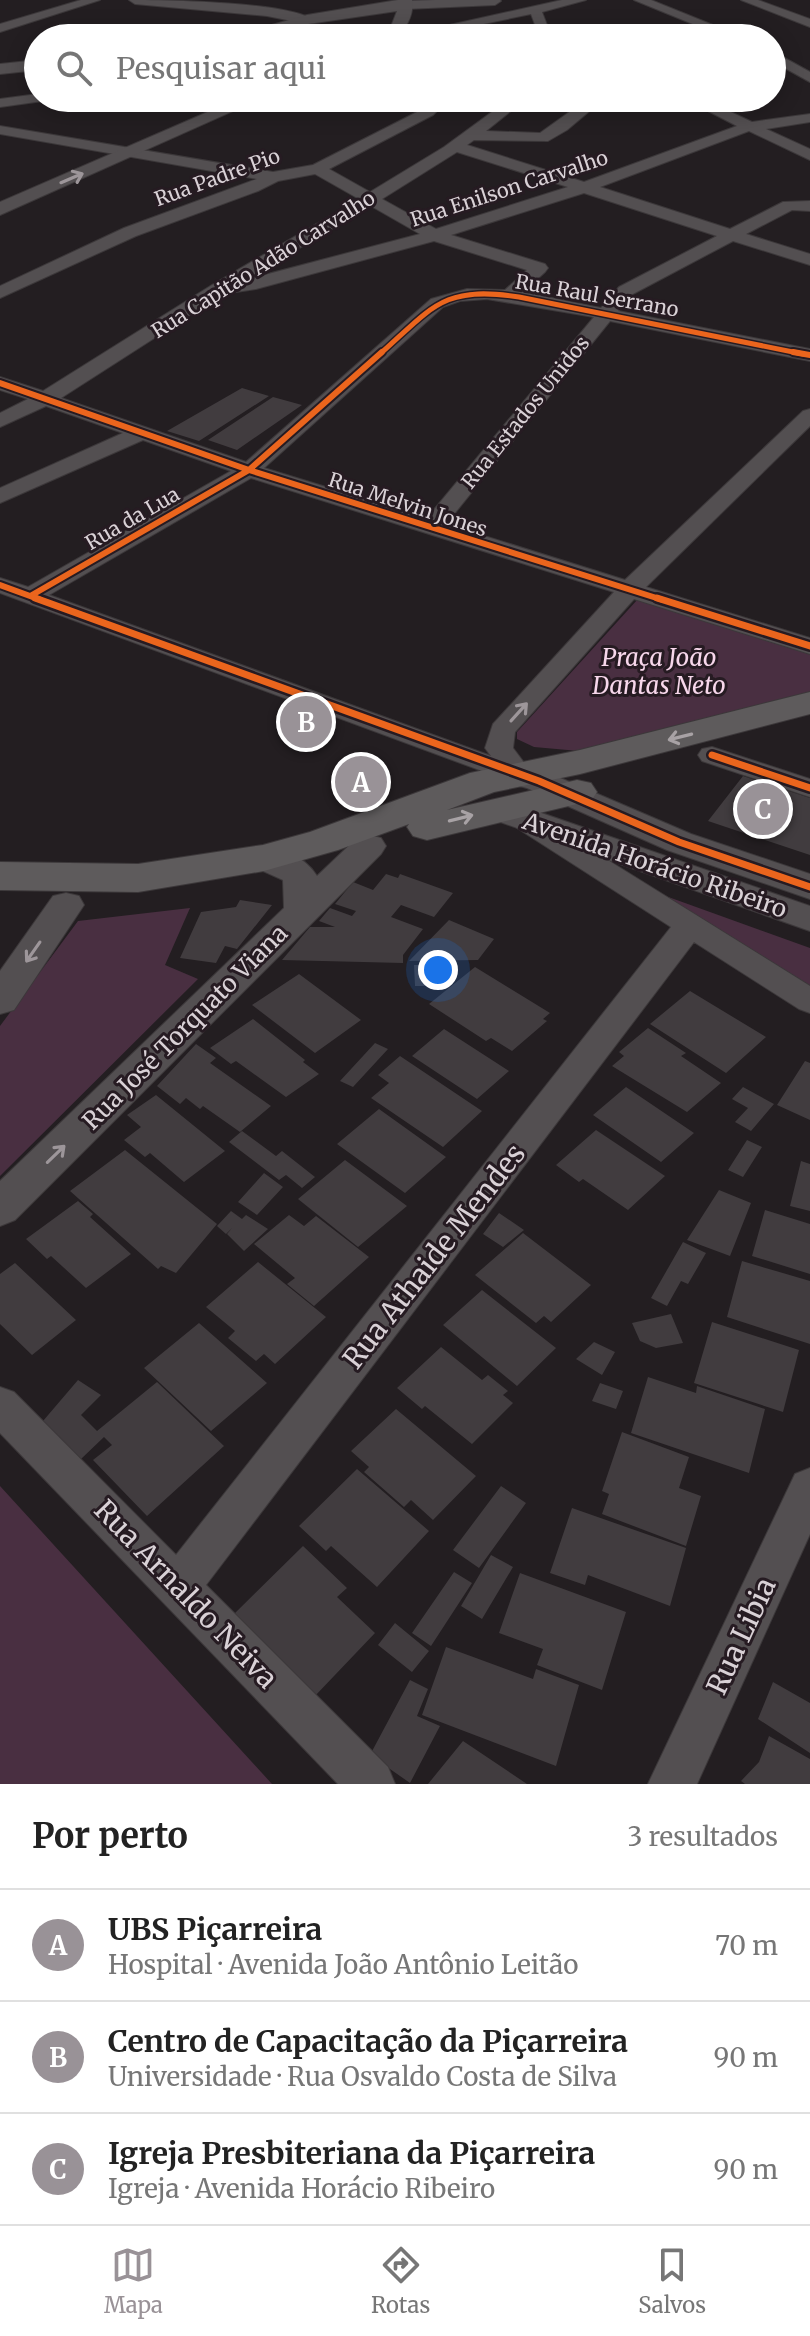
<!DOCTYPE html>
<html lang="pt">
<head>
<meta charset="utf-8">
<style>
	:root { --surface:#fff; --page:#f6f6f6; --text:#222; --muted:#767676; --line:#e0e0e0; --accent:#999297 }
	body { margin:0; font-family:Merriweather,serif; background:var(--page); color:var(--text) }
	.you { position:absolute; left:438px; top:970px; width:28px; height:28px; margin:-20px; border:6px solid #fff; border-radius:50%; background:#1a73e8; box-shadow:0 0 0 12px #1a73e833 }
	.badge { display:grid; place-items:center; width:52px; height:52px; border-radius:50%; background:var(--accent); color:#fff; font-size:26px; font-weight:700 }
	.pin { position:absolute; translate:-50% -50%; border:4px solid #fff; box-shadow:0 2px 8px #0006 }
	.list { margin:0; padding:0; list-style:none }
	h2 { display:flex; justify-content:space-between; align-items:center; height:104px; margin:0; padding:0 32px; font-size:34px }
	h2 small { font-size:26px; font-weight:400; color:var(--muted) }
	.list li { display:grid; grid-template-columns:52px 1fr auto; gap:24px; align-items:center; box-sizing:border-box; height:112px; padding:0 32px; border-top:2px solid var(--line) }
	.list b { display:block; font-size:30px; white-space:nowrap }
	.list p { margin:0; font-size:26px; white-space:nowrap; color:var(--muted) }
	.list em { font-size:26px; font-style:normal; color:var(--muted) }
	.icon { flex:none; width:44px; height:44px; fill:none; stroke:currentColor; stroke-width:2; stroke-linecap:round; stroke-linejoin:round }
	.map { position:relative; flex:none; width:810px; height:1784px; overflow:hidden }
	.search { position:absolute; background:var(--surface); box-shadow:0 4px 20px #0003; left:24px; right:24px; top:24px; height:88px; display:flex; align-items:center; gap:20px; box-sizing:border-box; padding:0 28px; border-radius:44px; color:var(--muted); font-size:30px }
	.sheet { height:440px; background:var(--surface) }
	nav { display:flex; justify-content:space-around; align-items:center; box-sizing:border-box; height:112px; border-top:2px solid var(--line); background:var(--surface); font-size:22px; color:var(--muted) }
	nav a { display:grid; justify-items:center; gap:4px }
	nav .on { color:var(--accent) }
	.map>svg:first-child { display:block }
</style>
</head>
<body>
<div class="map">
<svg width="810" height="1784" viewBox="0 0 810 1784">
	<rect width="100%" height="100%" fill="#231e21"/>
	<path fill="#492f41" d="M638,599L810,654V696L590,752L534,747L517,739V732Z
		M649,890L810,948V990Z
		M190,908L165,965L198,979L0,1176V1026L78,921Z
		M0,1486L272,1784H0Z"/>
	<path fill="#413c3f" d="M242,388L269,396L199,441L167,431Z
		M273,397L302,405L237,450L208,440Z
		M743,776L810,798V855L708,821Z
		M386,874L398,878L400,874L453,893L434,917L401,905L391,917L423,929L403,955V963L282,960L310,927H335L319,921L330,908L352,916L356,911L335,904L353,882L373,890Z
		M240,900L272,905L237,949L225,946L216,963L180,958L201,912L236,907Z
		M449,920L494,939L478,960L409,961Z
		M414,965H441L428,986H415Z
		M475,967L550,1013L543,1019L547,1021L512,1051L491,1038L486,1041L429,1004Z
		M299,974L361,1020L315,1053L252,1005Z
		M690,991L766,1037L726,1073L650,1024Z
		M253,1019L305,1060L303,1062L319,1074L286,1097L236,1061L231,1064L210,1048Z
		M648,1028L686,1053L681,1056L721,1083L687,1112L612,1066L624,1056L619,1052Z
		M444,1029L509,1071L477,1099L412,1056Z
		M375,1043L388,1049L353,1087L340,1081Z
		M196,1044L216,1058L210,1063L271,1106L240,1132L203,1106L200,1109L186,1098L180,1104L157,1086Z
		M400,1056L482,1111L443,1147L371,1098L389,1083L378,1075Z
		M805,1061L810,1063V1120L777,1105Z
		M626,1087L694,1133L661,1162L593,1115Z
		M743,1087L774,1104L751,1131L735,1122L748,1108L732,1099Z
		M156,1095L225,1151L184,1182L150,1153L145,1157L124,1140L141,1127L127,1115Z
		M379,1109L446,1157L405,1193L337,1144Z
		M596,1130L665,1176L628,1210L583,1179L579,1182L556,1165Z
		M242,1131L276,1156L282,1151L315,1177L302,1188L286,1175L279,1180L229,1142Z
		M747,1140L762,1147L743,1177L728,1170Z
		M125,1150L217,1224L176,1273L161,1266L158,1269L70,1191Z
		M345,1160L407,1206L358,1247L298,1199Z
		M801,1161L810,1164V1211L790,1206Z
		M264,1173L283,1187L257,1215L238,1202Z
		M719,1190L751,1203L730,1256L687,1240Z
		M78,1201L93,1214L90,1217L131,1254L86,1288L51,1256L47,1259L26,1239Z
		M765,1210L810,1224V1274L752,1256Z
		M231,1211L242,1219L246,1215L268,1229L244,1251L227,1234L232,1228L226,1234L217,1226Z
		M499,1213L524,1230L503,1247L483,1234Z
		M289,1215L304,1226L316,1216L369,1257L314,1306L287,1284L295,1278L254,1244Z
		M523,1233L591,1285L551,1322L544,1316L536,1323L475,1275Z
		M683,1242L706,1253L688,1284L681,1281L667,1306L651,1298Z
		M742,1261L810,1281V1344L727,1317Z
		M258,1262L326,1317L275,1364L264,1354L256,1361L228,1338L235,1331L206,1307Z
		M15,1263L76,1320L32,1355L0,1324V1274Z
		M482,1290L556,1348L517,1386L443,1325Z
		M671,1314L683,1343L656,1348L640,1341L632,1323Z
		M712,1322L799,1350L783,1412L694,1383Z
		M199,1323L267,1383L211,1431L144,1368Z
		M594,1342L615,1352L602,1375L576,1359Z
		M441,1347L482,1380L488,1375L508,1391L503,1395L513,1403L472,1444L425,1406L422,1409L397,1388Z
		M648,1377L696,1393L697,1386L765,1409L749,1473L631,1433Z
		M78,1380L101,1395L81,1415L97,1431L157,1382L224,1446L147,1516L93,1460L112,1445L104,1437L81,1459L43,1421Z
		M600,1383L623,1391L616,1409L592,1401Z
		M396,1409L476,1476L433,1520L411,1500L404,1507L364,1472L369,1467L351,1451Z
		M622,1432L689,1457L679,1488L701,1496L686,1546L602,1514L609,1494L602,1491Z
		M357,1469L429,1531L377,1587L331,1546L326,1551L299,1526Z
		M501,1486L526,1503L479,1568L453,1550Z
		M572,1508L686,1548L670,1606L588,1575L585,1585L550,1573Z
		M303,1546L347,1588L337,1597L375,1633L314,1697L232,1616Z
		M491,1555L513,1567L482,1619L461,1606Z
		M454,1572L472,1583L431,1646L412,1633Z
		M520,1573L626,1612L602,1690L537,1665L543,1649L499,1633Z
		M395,1623L429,1651L412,1672L378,1645Z
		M446,1647L533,1679L536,1669L579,1685L556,1766L422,1715Z
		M410,1680L428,1689L417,1716L440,1726L410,1783L370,1755Z
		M773,1682L810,1703V1753L758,1719Z
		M769,1736L810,1759V1784H745L741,1781L759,1762Z
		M463,1741L527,1784H428Z"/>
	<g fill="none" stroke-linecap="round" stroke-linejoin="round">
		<defs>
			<path id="minor" d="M81,0H100L0,32V24Z
				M129,0C164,0 289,2 313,20L307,24L267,16L135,4Z
				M435,0H500L501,1L495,5L406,9L400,5L406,1Z
				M562,0H586L542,12L552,38H540L531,14L416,38H391Z
				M634,0H651L745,38H727Z
				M741,0H758L810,19V27Z
				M772,51L810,72V82L772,61Z
				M38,94V98H45L43,101L0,107V99Z
				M427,98H441L445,103L433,115L329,169L370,192L444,147L511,98H527L486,131L540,133L589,98H605L567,130L548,141L474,140L467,145L584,182L737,126L683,98H701L752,122L810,114V122L766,129L810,149V160L749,131L600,187L730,229L783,202L810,201V211L792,210L746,234L810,254V265L733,241L631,295L618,311L810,349V361L610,321L446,524L625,580L803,411L810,409V426L646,587L810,638V654L634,599L515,732L513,748L534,776L530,782L520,785L0,593V578L28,587L231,471L143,440L0,503V488L123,433L46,406L0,427V413L28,399L0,390V377L43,391L212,285L359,199L315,174L278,181L258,191L136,236L0,298V286L124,228L257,179L0,134V126L273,172L313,165L423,109L430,102ZM457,152L568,187L436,229L382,199ZM584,193L717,236L619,287L601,308L523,292L545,272L548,268L545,264L451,235ZM371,206L420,234L245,280ZM434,241L527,270L505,290L467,289L431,299L246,462L61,398L223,294L256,289ZM487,299L594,317L427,518L264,468L443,307L460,301ZM251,478L614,592L493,724L485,748L491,756L49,595Z
				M712,747L810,779V797L702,761L698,755L702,749Z
				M527,813L537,816L810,986V1013L799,1009L694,942L206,1585L388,1767L395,1784H338L0,1433V1387L14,1392L176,1555L671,927L517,828L513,822L517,816Z
				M810,1468V1534L697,1784H648L795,1474Z"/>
			<path id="tertiary" d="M398,0H412C414,15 407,27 396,38H379L392,24L397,11L308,24L259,38H234L236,35L307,15Z
				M38,60V70L0,74V64Z
				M240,98H262L0,215V202Z
				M520,766L551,774L691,834L810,874V899L667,850L527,788L508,783L503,776L508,769Z
				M501,799L810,906V931L489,818L484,810L489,802Z
				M369,835L381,838L386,846L381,854L15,1220L0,1226V1181L284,908L283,880L252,866L246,858L252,850C275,843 304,855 317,876L357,838Z
				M66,893L79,896L84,905L14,1010L0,1014V971L53,896Z"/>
			<path id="secondary" d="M810,692V714L580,774L494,792L447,810L577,780L591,783L597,792L591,801L577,804L427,840L413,836L407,827L409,824L338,850L264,871L138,892L0,890V862L138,864L263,845L310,832L470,773L580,750Z"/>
		</defs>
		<use href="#minor" stroke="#3c383a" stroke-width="2"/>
		<use href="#tertiary" stroke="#3c383a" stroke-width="2"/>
		<use href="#secondary" stroke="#3c383a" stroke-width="2"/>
		<use href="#minor" fill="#534f51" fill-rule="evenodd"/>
		<use href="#tertiary" fill="#534f51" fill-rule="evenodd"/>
		<use href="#secondary" fill="#5e5b5c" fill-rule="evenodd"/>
		<defs>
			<path id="cycleway-far2" d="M380,354C433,307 443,285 519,297L803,354"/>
			<path id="cycleway-far1" d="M793,352L810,355
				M0,383L249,470L663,600
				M0,585L41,600
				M32,595L249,470L382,352"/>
			<path id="cycleway" d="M35,598L539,781L679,842L810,887
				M657,598L810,646
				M712,755L810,788"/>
		</defs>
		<use href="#cycleway-far2" stroke="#261b22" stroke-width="8"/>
		<use href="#cycleway-far1" stroke="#261b22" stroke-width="10"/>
		<use href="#cycleway" stroke="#261b22" stroke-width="12"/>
		<use href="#cycleway-far2" stroke="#eb651d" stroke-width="5"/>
		<use href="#cycleway-far1" stroke="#eb651d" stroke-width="6"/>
		<use href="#cycleway" stroke="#eb651d" stroke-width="7"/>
	</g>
	<defs><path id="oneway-shaft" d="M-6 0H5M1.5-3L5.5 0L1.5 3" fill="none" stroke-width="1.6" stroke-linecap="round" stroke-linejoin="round" transform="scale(2)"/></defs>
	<g stroke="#9d969a">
		<use href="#oneway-shaft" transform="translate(72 178) rotate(-23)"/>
		<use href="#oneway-shaft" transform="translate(519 712) rotate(-48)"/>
		<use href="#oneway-shaft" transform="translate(33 952) rotate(125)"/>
		<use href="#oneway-shaft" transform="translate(56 1154) rotate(-44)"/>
	</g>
	<g stroke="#a8a2a5">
		<use href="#oneway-shaft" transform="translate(680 737) rotate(166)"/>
		<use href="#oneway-shaft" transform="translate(461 818) rotate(-14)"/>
	</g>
	<g text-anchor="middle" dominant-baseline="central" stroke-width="6" stroke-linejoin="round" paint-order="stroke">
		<g font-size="20" fill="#d9d1d6" stroke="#261b22">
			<text transform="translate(217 177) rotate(-20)">Rua Padre Pio</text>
			<text transform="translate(509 188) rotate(-18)">Rua Enilson Carvalho</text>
			<text transform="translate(263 264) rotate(-32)">Rua Capitão Adão Carvalho</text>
			<text transform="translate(597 295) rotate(10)">Rua Raul Serrano</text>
			<text transform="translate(525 412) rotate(-51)">Rua Estados Unidos</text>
			<text transform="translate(408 504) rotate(18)">Rua Melvin Jones</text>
			<text transform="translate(132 518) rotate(-30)">Rua da Lua</text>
		</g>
		<g font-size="24" font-style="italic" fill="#f7d7eb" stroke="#261b22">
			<text x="659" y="657">Praça João<tspan x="659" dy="28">Dantas Neto</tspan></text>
		</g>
		<g font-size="24" fill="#d9d1d6" stroke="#261b22">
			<text transform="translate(655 865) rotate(19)">Avenida Horácio Ribeiro</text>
			<text transform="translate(185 1027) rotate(-45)">Rua José Torquato Viana</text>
		</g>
		<g font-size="28" fill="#d9d1d6" stroke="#261b22">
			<text transform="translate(434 1256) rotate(-52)">Rua Athaide Mendes</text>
			<text transform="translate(186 1594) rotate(46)">Rua Arnaldo Neiva</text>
			<text transform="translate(741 1636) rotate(-65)">Rua Libia</text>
		</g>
	</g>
</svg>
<div class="you"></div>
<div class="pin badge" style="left:361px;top:782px">A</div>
<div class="pin badge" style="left:306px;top:722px">B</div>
<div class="pin badge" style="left:763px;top:809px">C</div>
<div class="search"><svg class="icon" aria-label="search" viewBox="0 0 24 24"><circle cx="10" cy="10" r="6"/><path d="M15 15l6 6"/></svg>Pesquisar aqui</div>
</div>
<section class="sheet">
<h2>Por perto<small>3 resultados</small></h2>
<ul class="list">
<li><span class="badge">A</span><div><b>UBS Piçarreira</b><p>Hospital · Avenida João Antônio Leitão</p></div><em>70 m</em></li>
<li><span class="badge">B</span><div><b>Centro de Capacitação da Piçarreira</b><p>Universidade · Rua Osvaldo Costa de Silva</p></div><em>90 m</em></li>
<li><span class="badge">C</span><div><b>Igreja Presbiteriana da Piçarreira</b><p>Igreja · Avenida Horácio Ribeiro</p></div><em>90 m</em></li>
</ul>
</section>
<nav>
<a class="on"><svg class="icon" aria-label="map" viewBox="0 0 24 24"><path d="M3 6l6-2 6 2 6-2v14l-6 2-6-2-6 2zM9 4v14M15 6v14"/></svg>Mapa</a>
<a><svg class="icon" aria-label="directions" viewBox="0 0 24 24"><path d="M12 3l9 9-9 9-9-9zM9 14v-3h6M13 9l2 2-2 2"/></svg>Rotas</a>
<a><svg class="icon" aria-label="saved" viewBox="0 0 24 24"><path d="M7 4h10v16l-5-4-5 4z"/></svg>Salvos</a>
</nav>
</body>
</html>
